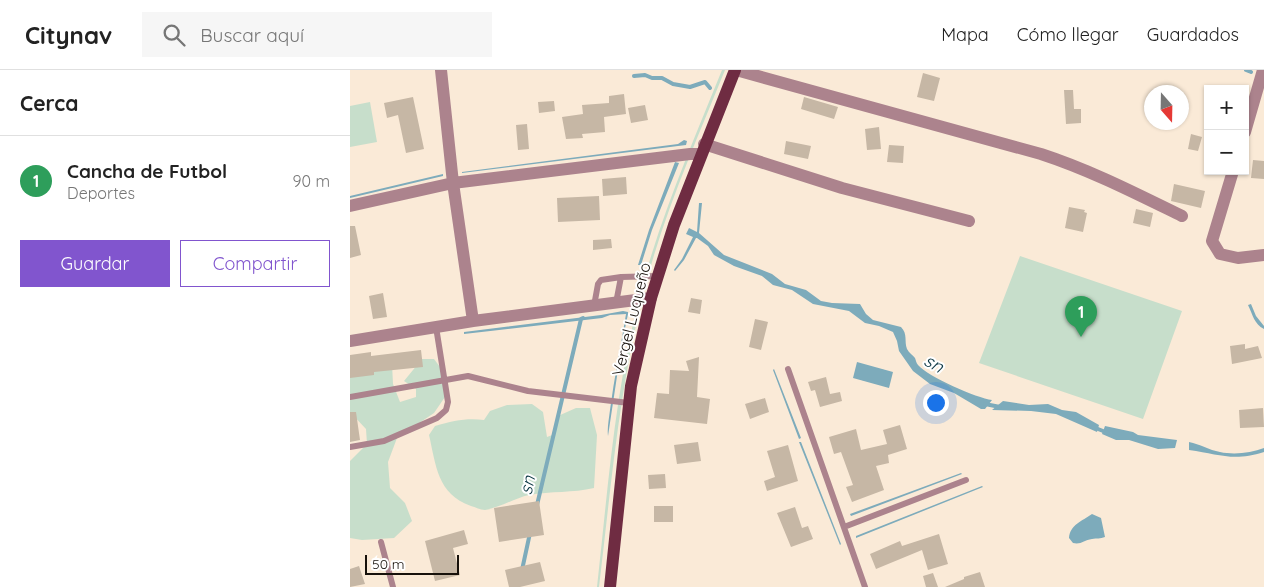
<!DOCTYPE html>
<html lang="es">
<head>
<meta charset="utf-8">
<style>
	:root { --surface:#fff; --page:#f6f6f6; --text:#222; --muted:#767676; --line:#e0e0e0; --accent:#8155ce }
	body { margin:0; font-family:Quicksand,sans-serif; background:var(--page); color:var(--text) }
	.controls { position:absolute; right:15px; top:15px; display:grid; overflow:hidden; border-radius:0px; box-shadow:0 1px 4px #0004 }
	.controls button { width:45px; height:45px; display:grid; place-items:center; padding:0; border:0; border-bottom:1px solid var(--line); background:var(--surface); color:var(--text); font:25px sans-serif }
	.compass { position:absolute; left:794px; top:15px; width:45px; height:45px; border-radius:50%; background:var(--surface); box-shadow:0 1px 4px #0004; rotate:160deg }
	.scale { position:absolute; left:15px; bottom:12px; width:94px; box-sizing:border-box; padding-left:5px; border:2px solid #17110b; border-top:0; font-size:14px; line-height:18px; white-space:nowrap; color:#17110b; -webkit-text-stroke:4px #fff; paint-order:stroke }
	.you { position:absolute; left:585px; top:332px; width:18px; height:18px; margin:-12px; border:4px solid #fff; border-radius:50%; background:#1a73e8; box-shadow:0 0 0 8px #1a73e833 }
	.badge { display:grid; place-items:center; width:32px; height:32px; border-radius:50%; background:var(--accent); color:#fff; font-size:16px; font-weight:700 }
	.pin { position:absolute; translate:-50% -41px; filter:drop-shadow(0 1px 2px #0008) }
	.pin::after { content:''; position:absolute; top:26px; width:18px; height:15px; background:inherit; clip-path:polygon(0 0,100% 0,50% 100%) }
	.list { margin:0; padding:0; list-style:none }
	h2 { display:flex; justify-content:space-between; align-items:center; height:65px; margin:0; padding:0 20px; font-size:21px }
	h2 small { font-size:16px; font-weight:400; color:var(--muted) }
	.list li { display:grid; grid-template-columns:32px 1fr auto; gap:15px; align-items:center; box-sizing:border-box; height:90px; padding:0 20px; border-top:1px solid var(--line) }
	.list b { display:block; font-size:19px; white-space:nowrap }
	.list p { margin:0; font-size:16px; white-space:nowrap; color:var(--muted) }
	.list em { font-size:16px; font-style:normal; color:var(--muted) }
	.actions { display:flex; gap:10px; padding:15px 20px }
	.actions a { flex:1; padding:11px 0; border:1px solid var(--accent); border-radius:0px; text-align:center; font-size:18px; color:var(--accent) }
	.actions .main { background:var(--accent); color:#fff }
	.icon { flex:none; width:28px; height:28px; fill:none; stroke:currentColor; stroke-width:2; stroke-linecap:round; stroke-linejoin:round }
	.map { position:relative; flex:none; width:914px; height:517px; overflow:hidden }
	header { display:flex; align-items:center; gap:30px; box-sizing:border-box; height:70px; padding:0 25px; background:var(--surface); border-bottom:1px solid var(--line) }
	header strong { font-size:24px }
	nav { display:flex; gap:28px; margin-inline-start:auto; font-size:18px }
	.search { width:350px; height:45px; background:var(--page); display:flex; align-items:center; gap:12px; box-sizing:border-box; padding:0 18px; border-radius:0px; color:var(--muted); font-size:19px }
	main { display:flex }
	aside { flex:1; background:var(--surface) }
	.map>svg:first-child { display:block }
</style>
</head>
<body>
<header>
<strong>Citynav</strong>
<div class="search"><svg class="icon" aria-label="search" viewBox="0 0 24 24"><circle cx="10" cy="10" r="6"/><path d="M15 15l6 6"/></svg>Buscar aquí</div>
<nav><a>Mapa</a><a>Cómo llegar</a><a>Guardados</a></nav>
</header>
<main>
<aside>
<h2>Cerca<small></small></h2>
<ul class="list">
<li><span class="badge" style="background:#2e9e5b">1</span><div><b>Cancha de Futbol</b><p>Deportes</p></div><em>90 m</em></li>
</ul>
<div class="actions"><a class="main">Guardar</a><a>Compartir</a></div>
</aside>
<div class="map">
<svg width="914" height="517" viewBox="0 0 914 517">
	<rect width="100%" height="100%" fill="#faead7"/>
	<path fill="#c7decb" d="M372,0H375C346,72 313,145 294,221C269,319 261,417 249,517H247C258,418 265,318 291,221C311,145 343,72 372,0Z
		M20,32L27,72L0,77V36Z
		M670,186L832,241L793,349L629,293Z
		M72,289H84L90,297L97,324L84,343L47,368L38,392L40,418L55,433L62,451L44,468L12,470L0,468V391L17,374L16,359L0,342V293L42,294L43,314L50,332L66,327V319L54,311Z
		M182,334L193,342L197,367L205,364L208,346L226,338H240L247,365L244,418C223,423 201,421 179,425C165,428 149,438 135,440C131,440 125,437 121,436C87,424 86,395 79,365L85,356C103,351 116,348 134,350L140,341L157,335Z"/>
	<path fill="#7dabbb" d="M334,70L337,71L336,75L112,103V102L328,74Z
		M325,92L329,93L302,160L291,195H288L299,160Z
		M93,104V106L0,128V126Z
		M349,133H352L349,163L374,185L422,204L435,214L456,220L471,231L482,233L510,234L516,244L523,250L551,257C558,264 554,271 557,279C559,283 563,285 565,288C566,290 566,293 568,295C578,307 627,328 642,330L635,339H631L604,323L580,314L563,301L549,281L547,271L543,262L529,256L515,253L499,241L463,234L442,220L423,215L412,206L384,196L364,185L358,176L347,168H346L334,190L325,201L324,200L332,189L343,167L336,164L339,158L347,162Z
		M901,234L906,246L914,256V259C904,254 903,245 898,235Z
		M273,241L278,242V244L272,273L258,366C257,359 259,348 260,340C264,308 271,276 276,244L260,245L252,248L114,264V262L251,245Z
		M507,292L543,302L539,318L503,308Z
		M424,299L451,368L449,369L423,300Z
		M653,331L679,335L698,334L712,340L726,342L749,355L747,362L706,344L681,341L642,340Z
		M755,356L783,362L788,365L827,370L825,378L808,379L779,370H766L752,364Z
		M449,372H451L491,474L490,475Z
		M839,372C850,374 859,380 870,382C884,385 901,383 914,378V382C883,392 869,384 839,380Z
		M611,403L612,404L501,446L500,444Z
		M632,416L633,417L506,468V466Z
		M742,444L751,448L755,467C750,469 747,468 742,469C734,470 731,475 723,473L719,468C720,455 732,451 742,444Z"/>
	<g fill="none" stroke-linecap="round" stroke-linejoin="round">
		<path stroke="#7dabbb" stroke-width="4" d="M896,0L901,2
			M284,6L295,5L302,8H312L323,14L340,17L355,12L360,18
			M635,334L650,337
			M743,357L758,363
			M187,435L231,249L233,248
			M172,500L180,463"/>
	</g>
	<path fill="#c6b7a5" d="M573,3L590,8L584,31L567,27Z
		M714,20H723L724,39H731V53L716,54Z
		M274,24L276,44L254,47L255,62L232,64L233,68L216,69L212,47L233,44L232,35L259,33V26Z
		M63,27L74,79L56,83L48,45L37,48L34,33Z
		M454,27L488,37L484,49L451,39Z
		M204,31L205,41L189,43L188,32Z
		M295,35L298,50L281,53L278,38Z
		M177,54L179,79L168,80L166,55Z
		M529,57L531,79L517,80L515,59Z
		M841,64L852,67L848,81L838,79Z
		M436,71L461,76L458,89L434,84Z
		M539,75L554,76L553,93L537,92Z
		M903,90L914,91V109L901,108Z
		M276,107L277,124L253,126L252,109Z
		M824,114L855,121L851,138L821,131Z
		M249,126L250,150L208,152L207,128Z
		M719,137L735,140L734,142L737,143L733,162L715,158Z
		M786,139L803,143L800,157L783,153Z
		M0,156H5L11,185L0,188Z
		M261,169L262,178L243,180V170Z
		M33,223L37,247L23,249L19,226Z
		M341,228L352,230L350,244L338,242Z
		M405,249L418,252L411,280L399,277Z
		M895,274V279L908,276L912,288L882,294L880,276Z
		M71,280L73,297L24,302V305L0,308V285L21,282V286Z
		M349,287L347,327L360,329L357,354L304,348L307,323L319,324L320,300L339,301L336,291Z
		M476,307L480,324L490,322L492,331L470,337L465,320L461,321L458,312Z
		M415,328L419,342L400,349L395,334Z
		M913,338L914,357L890,358L889,340Z
		M0,342H6L10,370L0,372Z
		M550,355L557,379L538,385L539,393L526,396L534,420L502,432L496,417L503,415L491,382L484,384L479,367L506,359L511,380L537,374L533,360Z
		M348,372L351,391L327,394L324,375Z
		M438,375L448,411L417,421L414,411L425,407L417,381Z
		M315,404L316,418L299,419L298,405Z
		M189,431L194,465L149,472L144,438Z
		M304,436H323V452H304Z
		M445,437L452,458L458,456L463,469L441,477L427,443Z
		M114,460L118,474L103,478L110,505L85,511L75,471Z
		M589,464L598,494L578,500L572,480L526,499L520,484L550,471L552,476Z
		M190,492L195,511L170,517H159L155,500Z
		M9,496L15,514L0,517V499Z
		M630,502L635,517H595L614,509V507Z
		M583,503L588,517H576L573,506Z"/>
	<g fill="none" stroke-linecap="round" stroke-linejoin="round">
		<path stroke="#ac838d" stroke-width="6" d="M266,233L271,207
			M244,236L248,214L251,210L271,207L308,206
			M438,299L515,517
			M0,327L118,306L178,321L279,333
			M0,377L34,371L87,348L96,340L98,332L86,257
			M494,457L616,410
			M31,472L43,517"/>
		<path stroke="#ac838d" stroke-width="12" d="M91,0L103,113L123,251
			M386,0L691,84C740,100 785,123 832,146
			M895,62L913,0
			M354,74L492,118L619,151
			M883,101L862,171L870,184L888,188L914,185
			M0,136L103,113L340,84H351
			M0,271L123,251L301,228"/>
		<path stroke="#6f2c42" stroke-width="12" d="M260,517L281,316L301,228L324,155L385,0"/>
	</g>
	<g text-anchor="middle" dominant-baseline="central" stroke-width="4" stroke-linejoin="round" paint-order="stroke">
		<g font-size="16" fill="#17110b" stroke="#fff">
			<text transform="translate(281 249) rotate(-76)">Vergel Luqueño</text>
		</g>
		<g font-size="18" font-style="italic" fill="#0b3643" stroke="#fff">
			<text transform="translate(584 293) rotate(30)">sn</text>
			<text transform="translate(177 415) rotate(-77)">sn</text>
		</g>
	</g>
</svg>
<div class="controls">
<button>+</button>
<button>−</button>
</div>
<svg class="compass" viewBox="-18 -18 36 36"><path d="M0-13l5 13h-10z" fill="#e53935"/><path d="M0 13l5-13h-10z" fill="#767676"/></svg>
<div class="scale">50 m</div>
<div class="you"></div>
<div class="pin badge" style="left:731px;top:267px;background:#2e9e5b">1</div>
</div>
</main>
</body>
</html>
